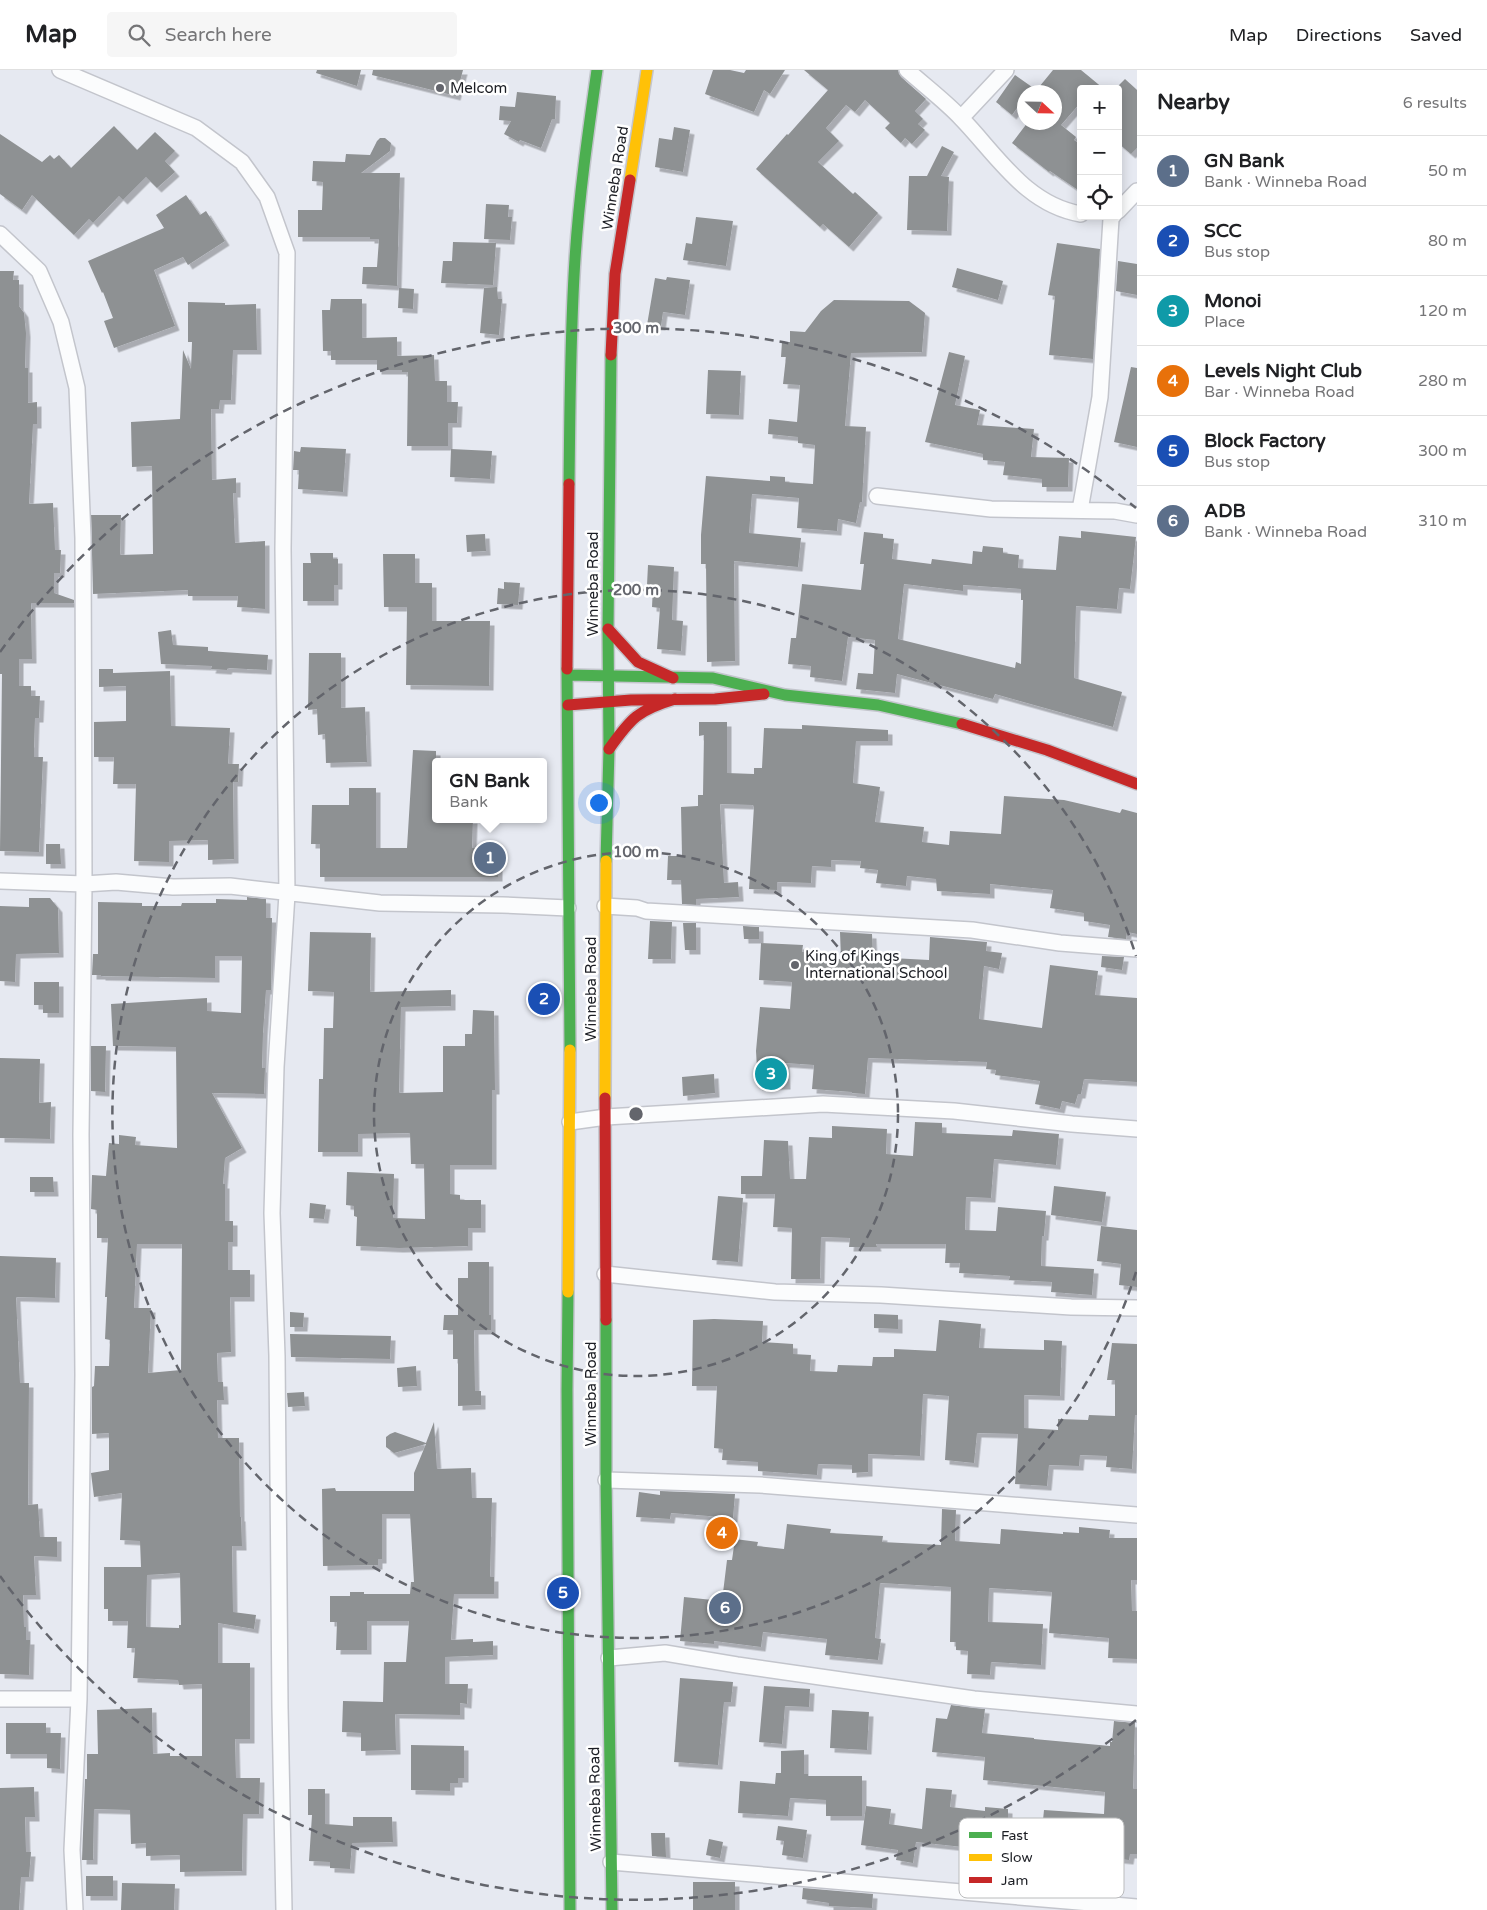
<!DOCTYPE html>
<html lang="en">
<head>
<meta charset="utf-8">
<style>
	:root { --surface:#fff; --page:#f6f6f6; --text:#202124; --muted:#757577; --line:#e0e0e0; --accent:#0b8043 }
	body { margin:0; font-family:"Varela Round",sans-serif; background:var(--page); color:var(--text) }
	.controls { position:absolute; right:15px; top:15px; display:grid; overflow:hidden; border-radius:5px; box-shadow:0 2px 12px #0003 }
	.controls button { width:45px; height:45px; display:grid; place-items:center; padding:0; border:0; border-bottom:1px solid var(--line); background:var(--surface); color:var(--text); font:25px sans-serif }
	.compass { position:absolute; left:1017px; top:15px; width:45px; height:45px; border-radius:50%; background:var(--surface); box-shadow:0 2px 12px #0003; rotate:112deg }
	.you { position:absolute; left:598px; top:732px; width:18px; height:18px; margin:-12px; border:4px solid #fff; border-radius:50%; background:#1a73e8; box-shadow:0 0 0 8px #1a73e833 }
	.badge { display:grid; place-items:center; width:32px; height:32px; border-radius:50%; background:var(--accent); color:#fff; font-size:16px; font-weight:700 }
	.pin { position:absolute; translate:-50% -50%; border:2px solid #fff; box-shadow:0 1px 5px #0006 }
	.popup { position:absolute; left:432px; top:688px; width:115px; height:65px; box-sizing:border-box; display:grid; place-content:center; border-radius:5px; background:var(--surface); filter:drop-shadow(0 1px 4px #0005); font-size:16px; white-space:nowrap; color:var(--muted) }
	.popup b { font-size:19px; color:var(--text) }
	.popup::after { content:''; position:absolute; left:50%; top:100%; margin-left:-10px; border:10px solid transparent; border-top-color:var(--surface) }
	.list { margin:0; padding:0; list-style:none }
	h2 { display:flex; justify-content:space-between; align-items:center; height:65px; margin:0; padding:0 20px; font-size:21px }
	h2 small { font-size:16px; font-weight:400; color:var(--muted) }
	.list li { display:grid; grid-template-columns:32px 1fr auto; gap:15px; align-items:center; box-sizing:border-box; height:70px; padding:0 20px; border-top:1px solid var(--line) }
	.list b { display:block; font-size:19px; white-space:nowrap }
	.list p { margin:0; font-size:16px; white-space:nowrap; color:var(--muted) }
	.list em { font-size:16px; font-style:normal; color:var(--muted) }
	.icon { flex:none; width:28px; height:28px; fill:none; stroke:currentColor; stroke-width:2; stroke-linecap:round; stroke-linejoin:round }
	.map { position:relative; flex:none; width:1137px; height:1840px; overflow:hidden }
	header { display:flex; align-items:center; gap:30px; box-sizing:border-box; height:70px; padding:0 25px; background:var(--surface); border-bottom:1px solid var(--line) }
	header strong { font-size:24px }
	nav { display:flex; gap:28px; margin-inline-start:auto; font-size:18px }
	.search { width:350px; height:45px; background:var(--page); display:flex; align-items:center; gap:12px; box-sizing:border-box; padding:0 18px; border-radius:5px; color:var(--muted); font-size:19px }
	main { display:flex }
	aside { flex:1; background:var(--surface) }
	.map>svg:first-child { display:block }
</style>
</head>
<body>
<header>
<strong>Map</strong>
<div class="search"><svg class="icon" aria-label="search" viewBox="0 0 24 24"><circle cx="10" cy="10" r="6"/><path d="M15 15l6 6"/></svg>Search here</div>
<nav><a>Map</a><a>Directions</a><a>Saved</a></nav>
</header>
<main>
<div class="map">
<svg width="1137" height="1840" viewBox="0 0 1137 1840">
	<defs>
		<filter id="shadow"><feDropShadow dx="4.5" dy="4.5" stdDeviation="0" flood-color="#0004"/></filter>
	</defs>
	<rect width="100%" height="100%" fill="#e6e9f1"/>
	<path fill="#8e9193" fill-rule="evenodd" filter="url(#shadow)" d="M317,0H361L357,16L316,3Z
		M373,0H463L456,26L372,5Z
		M713,0H730L744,3L746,0H785L770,24L764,20L754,42L705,24Z
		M804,0H898L901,7L926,29L915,41L923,49L918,54L925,60L912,74L905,68L901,73L885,58L890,53L865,30L855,42L846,35L826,58L839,71L818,92L853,124L855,122L878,143L849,177L823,154L820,157L756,99L787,64L788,65L828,20Z
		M1053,0H1081L1104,19H1081V32L1061,55L1076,67L1074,70L1081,75V122L1050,101L1049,102L1012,73L1028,52H1054V22H1035Z
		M1015,5L1032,17L1028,22H1024V28L1012,45L996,32Z
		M1125,9L1137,20V78L1131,84L1118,73V16Z
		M517,22L556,26L555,49H552L541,78L520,70L519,72L504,64L511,51L499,50L500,36L515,37Z
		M114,56L137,80L155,62L175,81L165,91L175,102L157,118L146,107L123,130L119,126L93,153L89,149L74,165L32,125L22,140L0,124V64L42,92L50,85L54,89L59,85L71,98Z
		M674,57L690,60L683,102L655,97L659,68L672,70Z
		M380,68H385L391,73L390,81L361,103H400L397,216L362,214L363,197H377L379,169H370V167H298V140H322L323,112L312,111L313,91L345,92L346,84L370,85L377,71Z
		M942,76L954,82L941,106L949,107L947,161L907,160L909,106H927Z
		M186,125L200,145L206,141L225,171L188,195L183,187L154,200L175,256L114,278L104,251L113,248L103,222L102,223L88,191L164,158L156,145Z
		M486,134L509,135L508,147H512L510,170L484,169Z
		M696,147L733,151L726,196L683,190L686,173L692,174Z
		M453,172L496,173L493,215L441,213L443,191H452Z
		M1057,173L1100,179L1093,289L1049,285L1055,226L1048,225Z
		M1118,191L1137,194V225L1116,221Z
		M957,198L1003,211L998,230L952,217Z
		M0,201H14L13,210H19V236L24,243L26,263L25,298H28V333L37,332V354H33L29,434L53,433L55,480H61L60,503H54V523L74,530V533H31L32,589H19V616H31V626H40L39,648H35L34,678V687H43L39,782L0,781L2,604H0Z
		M667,207L690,210L685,245L663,242L661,256L647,255L655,208L666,210Z
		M497,217L498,229H502L499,265L480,263L484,218Z
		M399,218L414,219L413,239L398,238Z
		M331,229H362V268L397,267V286L434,285L435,311H447V332H458L457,353H448V376H407L408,302H402V300H377V290H331V281H323L322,240H330Z
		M834,230L909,231L925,243L922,282L851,283L845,356L866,357L862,432H860L856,453L838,449L837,461L797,458L799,428L752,424L749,463L801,468L798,497L734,491L735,591L707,592L706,494H701V465L706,406L770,411V406L785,407V412L813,414L815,375L798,373V367L768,364L769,349L797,352L800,315L783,314L786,287H781L782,272H790V261L805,262L821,241Z
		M188,232L225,233V235L256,234L257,280H233L231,330H220L219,339H211L212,410L236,408V423H233L235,473L265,471V539L237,537L238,526H188V520L93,524L91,445H121L120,485L153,484L152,396L132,397L131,352L180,349L183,280L191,299L192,272H188Z
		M949,282L965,286L955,335L980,340L977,355L1034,359L1031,387L1069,388L1068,417H1042V409L1003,405L1005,392L983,390V384L925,372Z
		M1131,297L1137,298V377L1114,372Z
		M708,300L741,301L739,345L706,344Z
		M301,377L346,379L343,422L298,419L299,400H293L294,381L300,382Z
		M451,379L492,381L490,409L450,407Z
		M1081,461L1136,467L1130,519L1119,518L1117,539L1076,536L1074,608L1122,622L1113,657L995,624L993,629L897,604L895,623L856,619L858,603L873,604L875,570L848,567L842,611L810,607L811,596L788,594L791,568H796L802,514L861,520L864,494H860L864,462L883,464V468L894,469L892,489L931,494L932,489L972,494L973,481L982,482L983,476L1003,478V483L1019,485L1018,498L1056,500L1059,466L1081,468ZM904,514L963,521V515L1021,519V530H1023L1021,594L1016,592L1015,598L898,569Z
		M485,464L486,481L467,482L466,465Z
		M310,483H333V489H338V515H334V531H303V493H311Z
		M383,484H415V513H432V551H490L489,616L406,615L407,537H384Z
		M648,495L674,497L672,550L683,551L681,581L657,579L660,538L652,537L653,516L647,515Z
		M504,512L520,513L518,535L497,534L498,518L504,519Z
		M171,560L173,575L208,577V581L268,585L267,600L228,598L227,600L211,599L212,596L161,594L158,562Z
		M309,583H341V638L365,637L367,692L326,693L325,664L318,665L317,639L308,640Z
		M99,599H113V603L170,601L171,656L230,658L228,694H239L238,712H233L234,789L208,790V770L169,771V792L134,791L136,714H113L114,687H94V652L126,651V616L99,617Z
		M699,652H727V703L754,704V698H762L764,658L802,659V655L888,660V671H856L853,713L880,717L875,752L924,757L922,772L949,775L950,761L1001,764L1004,726L1064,730L1120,743L1122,739L1137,743V864L1127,862L1126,869L1108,867L1110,855L1084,851V843L1050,838L1053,820L990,814V824L937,821L936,809L907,806L906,816L876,813L878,800L860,798L861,791L831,790V797L812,796L811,813L777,812V820L749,819L754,736L752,735L720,734L724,813L738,812L739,827L696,829V835L682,834L681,810H667L668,786H682L681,737L698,736V725H703L704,665L699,666Z
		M413,680L436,681V749H473L472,778H498V807H320V774H311L312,735H349V718H376V778H407Z
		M46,774H60L61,794H46Z
		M247,827L266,829V848H272L271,920H266L263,963L262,998H265L264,1024L212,1023L242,1078L225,1088L223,1114H225V1151H233V1172H228V1200H250V1227H230L231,1282L217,1283L218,1312H223L224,1330H217L218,1368H239L240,1447H241L242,1476H232L233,1542L256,1545L254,1559L218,1553V1593H250V1669H235L236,1708H260L259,1744H243L242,1801L180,1802V1785L146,1786V1773L131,1774L130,1740L94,1739L93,1790H82L85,1709H87V1684H98L97,1640L152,1638L153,1684L170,1683V1686H202V1614L179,1615L178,1610L133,1608L135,1578H127L128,1551H108V1539H104V1497H141L140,1471L120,1470L122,1423L94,1427L91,1403L109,1400V1363L92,1364V1317L94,1316L95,1296H109L110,1270L105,1269L107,1227H105L108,1168H97V1140L91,1139L92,1105L106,1106L109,1073L119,1074V1065L136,1067L135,1075L177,1078L176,977L113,976L111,934L207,928V941L241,943L242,886H215V908L101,906V905H92L93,884H98V832L142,833V836H181L182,833H216V829L247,830ZM137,1174H182L181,1300L148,1303L151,1238H134ZM180,1503L181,1555H179V1558L146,1557L147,1505Z
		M29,828H50L58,838L59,883L16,884L15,912L0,911V836L29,837Z
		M650,851L672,852L671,889H648Z
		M683,853H696V880H685Z
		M743,856L759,857V869H744Z
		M310,862L371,863L370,922L451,920V936L401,937L399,1023L443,1022V976H465V964H472L473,940L494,941L495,1020H492V1095H450V1124L460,1125V1130H481V1158H468V1176L399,1178L356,1176L357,1147L354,1146V1136L346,1135L347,1102L394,1104L393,1148L425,1149L424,1094H411L410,1063L358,1064V1082H318L319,1009H323L324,958H333L334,922L308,921Z
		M840,862L872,864L873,887L929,890L930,867L987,872L986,881L1002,883L999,899L984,896L979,949L1042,958L1050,895L1098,901L1095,925L1137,928V1012L1084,1009L1081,1024H1078L1075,1034L1062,1031L1060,1039L1035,1034L1040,1011L995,1005L996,1000L986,999L987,992L868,988L865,1024L852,1023V1022L812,1019L814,995L785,993L786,1015L758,1016L756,981L760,937L790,939L792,912L759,910L761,873L803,875L802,882H811V889H841Z
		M1102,886L1124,887L1122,900L1101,897Z
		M34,912H59V943H43V935H34Z
		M91,976H106L105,1022L91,1021Z
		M0,988L40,989L39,1033L51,1032L50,1069L0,1068Z
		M714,1004L715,1023L683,1026L682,1007Z
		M915,1052L942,1053V1063L1012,1066L1013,1060L1059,1064L1056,1095L994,1089L991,1128L966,1127L965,1160L996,1161L998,1137L1046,1141L1044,1166H1042L1041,1196L1094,1199L1092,1225L1051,1222L1052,1212L1009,1210L1010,1206L959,1203L960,1193H945L946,1174H876L877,1177H849L850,1168L821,1167L820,1209H791L792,1158L773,1157L775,1124H741V1106H762L764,1070L788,1071L790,1109H806L809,1067L832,1068V1056L887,1059L886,1084L913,1086Z
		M30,1107H53L54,1122H30Z
		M1054,1116L1106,1122L1102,1152L1051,1145Z
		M718,1126L743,1128L738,1192L712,1190Z
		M310,1133L326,1135L324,1149L309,1148Z
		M1101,1156L1137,1160V1217L1119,1215L1121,1194L1097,1191Z
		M0,1186L56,1188L55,1228L16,1227L20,1313H29L28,1435L38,1434L40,1467H57V1487L34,1486L36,1525H23L24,1557H26V1570H30L29,1605L0,1604Z
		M468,1192H489V1245H491V1260H474L475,1321H481V1335L458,1336V1289H453V1260H443L444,1245H458V1208H468Z
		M290,1242L304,1243L303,1257H290Z
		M874,1244L898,1245V1259L874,1258Z
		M714,1249L763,1251L762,1272L793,1274V1284L811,1285L810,1301L837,1302L838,1295L872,1296L873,1287H894V1279L936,1281L939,1250L981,1254L979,1278L1044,1280V1270L1062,1271L1060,1326L1024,1325V1358L1058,1360V1349L1088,1350L1089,1345L1115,1346V1310H1107L1112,1273L1137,1274V1345H1135L1132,1399L1106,1397L1107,1386L1080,1385L1079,1396L1049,1395L1047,1416L1015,1414L1018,1364L977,1363L974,1393L945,1390L949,1326L923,1324L920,1386L868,1384V1402L852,1403V1395L818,1394L817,1405L758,1401V1392L722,1390L723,1379L714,1378L717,1316H692L693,1250Z
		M290,1264L391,1266L390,1289L291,1287Z
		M416,1296L417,1316L398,1317L397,1298Z
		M304,1322L305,1336L288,1337L287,1323Z
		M434,1352L437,1399L471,1398L472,1428H492L490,1507H494V1524H454L451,1570L473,1569V1572L493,1571V1585L445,1587V1614H468L467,1634L460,1633V1645L395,1644L396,1680L361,1681V1663L342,1662L343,1631L383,1632L384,1592H406L409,1551H367V1580H336L337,1552H330V1526H350V1522H364V1524H410L411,1512H414L410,1444H382V1489H378V1495L323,1496L322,1419L335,1418L336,1421H414V1403L426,1374L394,1383L386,1377V1367L390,1364L395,1362L426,1373Z
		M660,1421L735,1424L733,1448L671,1443L670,1449L636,1447L639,1422L660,1425Z
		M942,1439L956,1440L955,1471L1000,1474L1001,1459L1063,1464V1462L1079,1463V1457L1110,1460L1109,1468H1137V1510H1131L1132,1541H1137V1589L1108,1588L1109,1568L1049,1563L1052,1522L989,1518L988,1552L1043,1554L1041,1595L991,1592L990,1605L967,1604L968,1581L956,1580V1572H950L951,1517L880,1513L875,1568L881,1569L878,1590L825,1585L827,1569L763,1562L761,1577L714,1571V1574L680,1571L684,1527L722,1531L727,1490H732L735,1469L758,1472L757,1476L784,1479L787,1454L831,1459L830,1463L883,1466L882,1472L941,1475Z
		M680,1608L733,1612L731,1632H724L718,1695L674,1692Z
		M764,1616L810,1619L809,1637L785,1636L782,1674L759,1672Z
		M951,1635L985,1639L982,1663L1034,1668V1669L1110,1676V1672H1112L1114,1651L1135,1653L1133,1719H1137V1784H1130L1129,1790L1062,1783L1059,1806L1042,1804L1044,1782L1040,1781L1041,1777L963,1772V1777L916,1772L913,1793L896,1790L898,1780L861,1775L866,1736L891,1739L889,1754L922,1759L926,1718L952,1720L950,1737L985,1741V1737L1008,1739V1748L1043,1750L1044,1740L1104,1744L1105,1722L983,1710L985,1687L932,1682L936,1648L947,1649Z
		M832,1640L869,1642L867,1680L830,1678Z
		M6,1653H46V1663H61L60,1699L47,1698V1684H6Z
		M411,1675L464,1676V1708H458V1713H450V1721L411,1720Z
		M804,1680V1704H808V1706H862V1746H826V1730L790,1728L788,1746L738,1743L740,1711L775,1714L776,1703H781V1681Z
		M34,1717L35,1747H25L26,1782H31L29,1807H21L19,1840H0V1718Z
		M308,1719H325V1754L353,1756V1747H392L393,1772L352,1773L350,1799L330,1798V1792L309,1791L312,1745H308Z
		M778,1756L807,1760L803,1788L782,1785L784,1771L776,1770Z
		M651,1763H665L666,1787L652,1786Z
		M709,1769L723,1772L720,1788L706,1785Z
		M86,1806H113V1826H86Z
		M693,1812H735V1840H693Z
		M122,1813L175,1814L174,1840H121Z
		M803,1818L873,1824L872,1838L829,1836V1833L802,1829Z"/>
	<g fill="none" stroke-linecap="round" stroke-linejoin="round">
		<defs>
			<path id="street" d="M60,0L196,58L242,92L267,127L287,183L283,479L287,824L276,997L272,1143L277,1286L280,1637L284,1840
				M907,0C925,16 945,31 961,48C997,85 1026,135 1081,144
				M961,48L1006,0
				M1118,141L1137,121
				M0,164L39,201L61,252L77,318L83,468L84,814L81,1065L83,1305L79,1629L72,1780L75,1840
				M877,426L991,439L1115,441L1137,445
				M1080,440L1100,327L1111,149L1113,146
				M0,811L84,814L116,812L173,817L230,816L380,833L502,835L568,838
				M605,836L637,838L646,841L972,860L1060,873L1137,879
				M570,1052L606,1047L823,1034L954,1041L1072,1054L1137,1059
				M605,1204L775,1222L881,1225L1071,1237L1137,1238
				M606,1410L760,1415L1137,1445
				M609,1588L665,1583L737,1595L974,1629L1137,1644
				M0,1629H79
				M611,1792L1137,1837"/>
			<path id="fast" d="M569,414C570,339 570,264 575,189C579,126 588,63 597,0
				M567,599L570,980
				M567,605L713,608L785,625L878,635L962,654
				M606,791L609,679L608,559L611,285
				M568,1222L567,1320L570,1840
				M606,1250V1410L612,1840"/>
			<path id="slow" d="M630,110L647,0
				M605,1028L606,791
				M568,1222L570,980"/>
			<path id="jam" d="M611,285L615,204L630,110
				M608,559L638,592L673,608
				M567,599L569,414
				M568,635L631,630L715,629L764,624
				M962,654L1047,680L1137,714
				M609,679C631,648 638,640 675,629
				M605,1028L606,1250"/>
		</defs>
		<use href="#street" stroke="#c3c5cc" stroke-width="18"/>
		<use href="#fast" stroke="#c3c5cc" stroke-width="14"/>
		<use href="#slow" stroke="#c3c5cc" stroke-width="14"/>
		<use href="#jam" stroke="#c3c5cc" stroke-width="14"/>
		<use href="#street" stroke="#fbfcfd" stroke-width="15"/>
		<use href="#fast" stroke="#4caf50" stroke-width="11"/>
		<use href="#slow" stroke="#ffc107" stroke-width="11"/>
		<use href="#jam" stroke="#c62828" stroke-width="11"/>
	</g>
	<g fill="none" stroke="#63656c" stroke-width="2.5" stroke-dasharray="9 6">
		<circle cx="636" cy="1044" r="262"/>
		<path d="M1136 1202A524 524 0 1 1 1136 886"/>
		<path d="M1136 1650A786 786 0 0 1 0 1506M0 582A786 786 0 0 1 1136 438"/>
	</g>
	<g fill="#63656c" stroke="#fff" stroke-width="2">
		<circle cx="440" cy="18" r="5"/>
		<circle cx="795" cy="895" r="5"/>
	</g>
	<g text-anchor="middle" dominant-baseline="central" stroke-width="5" stroke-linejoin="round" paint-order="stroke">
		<g font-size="15" fill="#1c1e24" stroke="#fff" text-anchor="start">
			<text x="450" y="18">Melcom</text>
			<text x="805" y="886">King of Kings<tspan x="805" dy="17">International School</tspan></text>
		</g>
		<g font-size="15" fill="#1c1e24" stroke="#fff">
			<text transform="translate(615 108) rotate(-81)">Winneba Road</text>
			<text transform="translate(593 514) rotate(-90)">Winneba Road</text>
			<text transform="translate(591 919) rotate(-90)">Winneba Road</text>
			<text transform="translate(591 1324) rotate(-90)">Winneba Road</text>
			<text transform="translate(595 1729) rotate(-91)">Winneba Road</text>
		</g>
	</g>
	<rect x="959" y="1748" width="165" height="80" rx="8" fill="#fff" stroke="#bbbcbd" stroke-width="1"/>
	<rect x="969" y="1762" width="23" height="6" fill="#4caf50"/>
	<rect x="969" y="1784" width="23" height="7" fill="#ffc107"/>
	<rect x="969" y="1807" width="23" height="6" fill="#c62828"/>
	<g font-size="14" fill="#1c1e24">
		<text x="1001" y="1770">Fast</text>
		<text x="1001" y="1792">Slow</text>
		<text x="1001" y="1815">Jam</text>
	</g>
	<circle cx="636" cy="1044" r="8" fill="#63656c" stroke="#fff" stroke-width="2.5"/>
	<g font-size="15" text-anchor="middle" font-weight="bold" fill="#63656c" stroke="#fff" stroke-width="5" stroke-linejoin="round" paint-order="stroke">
		<text x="636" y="263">300 m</text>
		<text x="636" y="525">200 m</text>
		<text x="636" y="787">100 m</text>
	</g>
</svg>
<div class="controls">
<button>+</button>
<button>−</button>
<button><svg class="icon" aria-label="locate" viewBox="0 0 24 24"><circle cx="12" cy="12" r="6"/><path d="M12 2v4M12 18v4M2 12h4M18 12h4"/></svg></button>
</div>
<svg class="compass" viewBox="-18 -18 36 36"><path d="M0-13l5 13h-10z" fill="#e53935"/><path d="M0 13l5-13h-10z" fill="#757577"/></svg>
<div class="you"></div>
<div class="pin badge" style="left:490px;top:788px;background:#5c6f8a">1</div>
<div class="popup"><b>GN Bank</b>Bank</div>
<div class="pin badge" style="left:544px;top:929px;background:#1a4fb4">2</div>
<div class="pin badge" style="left:771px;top:1004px;background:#0f9aa8">3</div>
<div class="pin badge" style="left:722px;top:1463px;background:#e8710a">4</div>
<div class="pin badge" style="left:563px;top:1523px;background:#1a4fb4">5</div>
<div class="pin badge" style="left:725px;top:1538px;background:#5c6f8a">6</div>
</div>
<aside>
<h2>Nearby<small>6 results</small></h2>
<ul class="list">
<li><span class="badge" style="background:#5c6f8a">1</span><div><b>GN Bank</b><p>Bank · Winneba Road</p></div><em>50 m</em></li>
<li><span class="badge" style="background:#1a4fb4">2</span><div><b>SCC</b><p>Bus stop</p></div><em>80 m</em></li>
<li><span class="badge" style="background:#0f9aa8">3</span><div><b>Monoi</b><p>Place</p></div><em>120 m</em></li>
<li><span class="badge" style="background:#e8710a">4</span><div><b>Levels Night Club</b><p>Bar · Winneba Road</p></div><em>280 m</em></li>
<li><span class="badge" style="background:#1a4fb4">5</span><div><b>Block Factory</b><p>Bus stop</p></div><em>300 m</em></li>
<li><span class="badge" style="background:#5c6f8a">6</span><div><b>ADB</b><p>Bank · Winneba Road</p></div><em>310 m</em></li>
</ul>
</aside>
</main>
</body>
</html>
